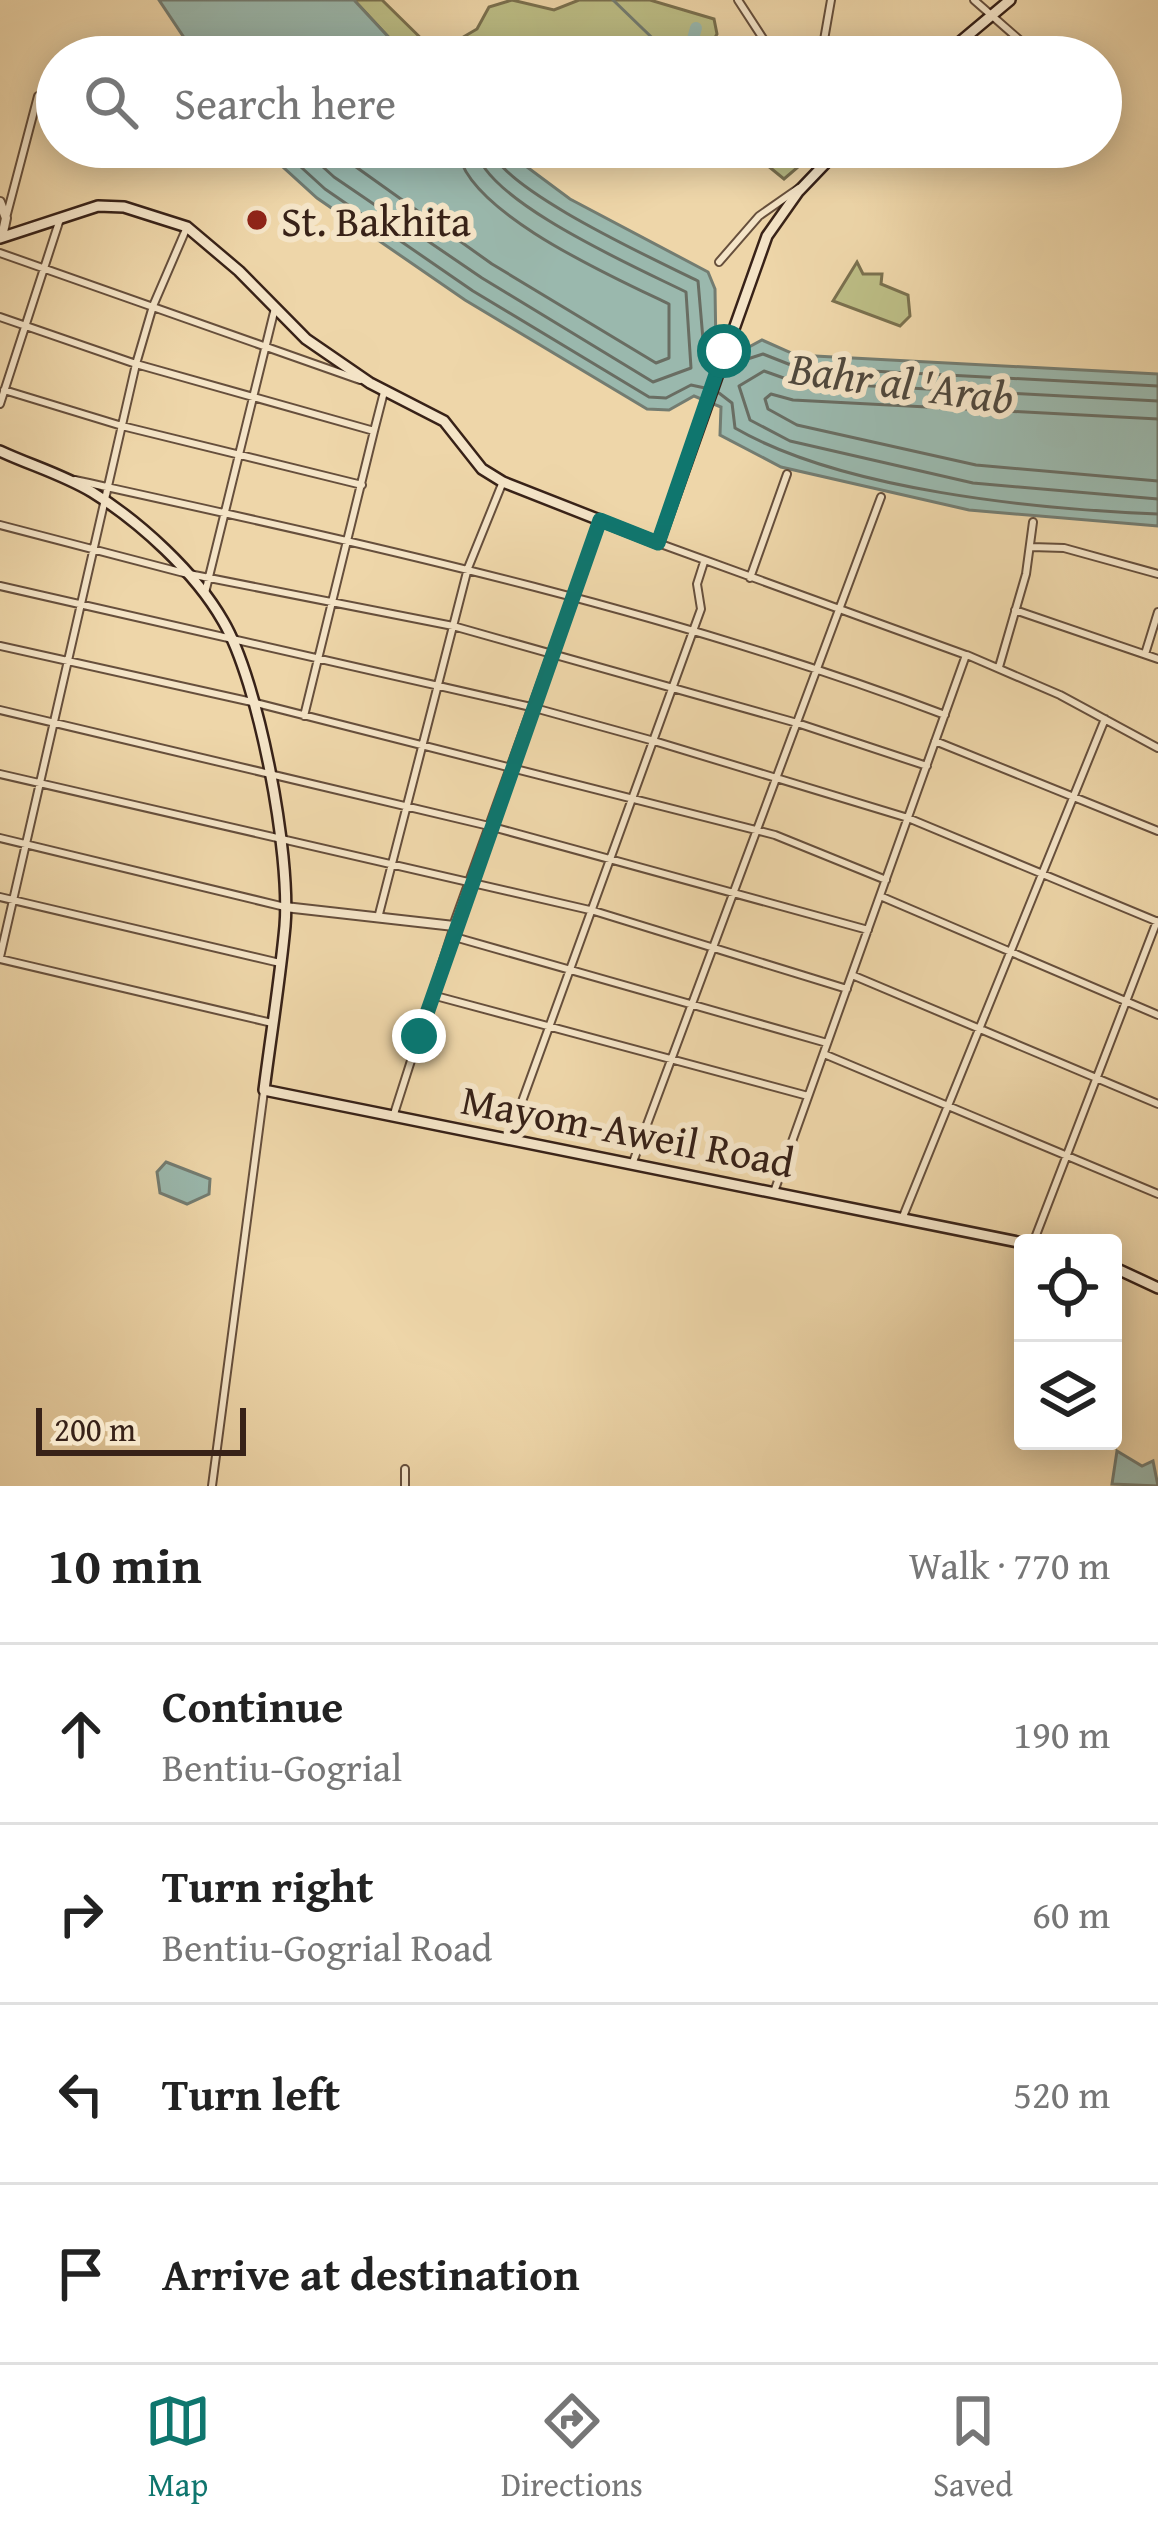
<!DOCTYPE html>
<html lang="en">
<head>
<meta charset="utf-8">
<style>
	:root { --surface:#fff; --page:#f6f6f6; --text:#222; --muted:#767676; --line:#e0e0e0; --accent:#0f766e }
	body { margin:0; font-family:"Gentium Book Plus",serif; background:var(--page); color:var(--text) }
	.controls { position:absolute; right:36px; bottom:36px; display:grid; overflow:hidden; border-radius:12px; box-shadow:0 6px 30px #0003 }
	.controls button { width:108px; height:108px; display:grid; place-items:center; padding:0; border:0; border-bottom:3px solid var(--line); background:var(--surface); color:var(--text); font:60px sans-serif }
	.scale { position:absolute; left:36px; bottom:30px; width:210px; box-sizing:border-box; padding-left:12px; border:6px solid #382218; border-top:0; font-size:33px; line-height:42px; white-space:nowrap; color:#382218; -webkit-text-stroke:9px #f4e4c7; paint-order:stroke }
	.stop { position:absolute; width:36px; height:36px; margin:-27px; border:9px solid #0f766e; border-radius:50%; background:#fff }
	.stop.end { background:#0f766e; border-color:#fff; box-shadow:0 3px 12px #0008 }
	.list { margin:0; padding:0; list-style:none }
	h2 { display:flex; justify-content:space-between; align-items:center; height:156px; margin:0; padding:0 48px; font-size:51px }
	h2 small { font-size:39px; font-weight:400; color:var(--muted) }
	.list li { display:grid; grid-template-columns:78px 1fr auto; gap:36px; align-items:center; box-sizing:border-box; height:180px; padding:0 48px; border-top:3px solid var(--line) }
	.list b { display:block; font-size:45px; white-space:nowrap }
	.list p { margin:0; font-size:39px; white-space:nowrap; color:var(--muted) }
	.list em { font-size:39px; font-style:normal; color:var(--muted) }
	.icon { flex:none; width:66px; height:66px; fill:none; stroke:currentColor; stroke-width:2; stroke-linecap:round; stroke-linejoin:round }
	.map { position:relative; flex:none; width:1158px; height:1486px; overflow:hidden }
	.search { position:absolute; background:var(--surface); box-shadow:0 6px 30px #0003; left:36px; right:36px; top:36px; height:132px; display:flex; align-items:center; gap:30px; box-sizing:border-box; padding:0 42px; border-radius:66px; color:var(--muted); font-size:45px }
	.sheet { height:876px; background:var(--surface) }
	nav { display:flex; justify-content:space-around; align-items:center; box-sizing:border-box; height:168px; border-top:3px solid var(--line); background:var(--surface); font-size:33px; color:var(--muted) }
	nav a { display:grid; justify-items:center; gap:6px }
	nav .on { color:var(--accent) }
	.map>svg:first-child { display:block }
</style>
</head>
<body>
<div class="map">
<svg width="1158" height="1486" viewBox="0 0 1158 1486">
	<rect width="100%" height="100%" fill="#eed6a9"/>
	<filter id="stains"><feTurbulence type="fractalNoise" baseFrequency=".00167" numOctaves="4"/><feColorMatrix values="0 0 0 0 .2 0 0 0 0 .09 0 0 0 0 .02 0 0 0 .5 -.17"/></filter>
	<radialGradient id="worn" r=".72"><stop offset=".6" stop-color="#630" stop-opacity="0"/><stop offset="1" stop-color="#630" stop-opacity=".3"/></radialGradient>
	<path fill="#bcbd85" stroke="#7a704e" stroke-width="3" d="M354,0H382L436,53L477,29L489,7L512,0L554,10L579,0H650L714,19L717,34L708,50L710,57H660L643,43H584L502,57H407Z
		M745,147H780L805,161L784,179Z
		M857,262L863,274H882L881,284L908,295L910,316L900,326L833,301Z"/>
	<path fill="#9ab8ad" stroke="#737c71" stroke-width="3" d="M159,0H354L407,57H197Z
		M261,147H500L570,199L708,272L715,289L716,350L736,354L762,340L796,355L1158,374V526L969,510L781,467L720,435L721,407L694,396L669,410L647,409L465,300L317,198Z
		M166,1162L210,1179L209,1194L187,1204L160,1193L157,1172Z
		M1117,1451L1142,1466L1153,1461L1158,1486L1112,1484Z"/>
	<g fill="none" stroke-linecap="round" stroke-linejoin="round">
		<path stroke="#696d62" stroke-width="3" d="M279,147L325,189L473,291L649,397L666,398L691,385L705,388
			M301,147L334,177L482,278L653,382L691,368L686,292C642,270 479,199 476,147
			M328,147L492,264L656,363L669,358V304C617,279 460,210 458,147
			M491,147C495,187 660,262 698,281L704,351L714,362
			M729,365L763,354L796,367L1158,386
			M719,393L732,403L735,428C842,490 1034,509 1158,514
			M1158,401L795,382L764,371L739,386L750,420L790,441L973,483L1158,499
			M1158,419L793,400L771,394L765,399L768,409L797,425L976,465L1158,481"/>
		<path stroke="#737c71" stroke-width="3" d="M613,0L672,57
			M763,147L782,166"/>
		<path stroke="#9ab8ad" stroke-width="12" d="M688,57L696,28"/>
		<defs>
			<path id="minor" d="M738,0L775,57
				M974,0L1039,57
				M821,57L831,0
				M7,214L38,96
				M0,253L360,380
				M719,262L759,216L799,188
				M0,317L136,364L374,431L304,716
				M4,390L122,426L362,485
				M0,404L60,219
				M374,431L384,392
				M75,480C369,545 663,608 945,715
				M0,525L184,573L453,626L797,723L927,766
				M658,543L966,655L774,1192
				M1031,547L1064,548L1158,574
				M750,578L787,474
				M0,586L531,707L654,741L908,818L1158,922
				M205,593L275,308
				M1015,610L1158,659
				M0,646L252,702L775,835L886,880
				M1145,654L1158,612
				M967,655L1060,695L1158,748
				M999,667L1026,574L1033,522
				M0,710L489,826L868,930
				M935,741L1158,831
				M0,774L594,911L847,989
				M0,838L285,907
				M880,896L1158,1015
				M0,897L280,963
				M378,918L468,568L502,484
				M451,936L827,1043
				M0,957L136,364L153,306L187,227
				M0,959L272,1023
				M852,975L1158,1104
				M432,995L808,1096
				M824,1054L1158,1194
				M393,1117L454,926
				M508,1140L701,609L697,584L704,562
				M633,1162L881,497
				M902,1219L1105,719
				M1033,1243L1157,921
				M405,1469V1486
				M212,1486L264,1091"/>
			<path id="tertiary" d="M0,202L6,218L2,237
				M285,907L454,926L600,521"/>
			<path id="secondary" d="M942,57L1010,0
				M0,238L98,206L124,207L187,227L239,271L306,339L370,383L444,421L482,469L503,482L658,543L767,236L798,192L841,147
				M0,451C30,465 64,475 92,492C140,522 195,572 223,621C259,682 291,854 285,926C280,980 271,1035 264,1090L1023,1243
				M1113,1267L1158,1288"/>
		</defs>
		<use href="#minor" stroke="#664f3c" stroke-width="10"/>
		<use href="#tertiary" stroke="#664f3c" stroke-width="12"/>
		<use href="#secondary" stroke="#382218" stroke-width="14"/>
		<use href="#minor" stroke="#f4e4c7" stroke-width="6"/>
		<use href="#tertiary" stroke="#f4e4c7" stroke-width="8"/>
		<use href="#secondary" stroke="#f4e4c7" stroke-width="9"/>
	</g>
	<g fill="none" stroke-linecap="round" stroke-linejoin="round">
		<path stroke="#0f766e" stroke-width="15" d="M419,1036L600,520L658,543L724,351"/>
	</g>
	<circle fill="#8f2418" stroke="#f4e4c7" stroke-width="4.5" cx="257" cy="220" r="12"/>
	<g text-anchor="middle" dominant-baseline="central" stroke-width="12" stroke-linejoin="round" paint-order="stroke">
		<g font-size="42" fill="#382218" stroke="#f4e4c7" text-anchor="start">
			<text x="281" y="220">St. Bakhita</text>
		</g>
		<g font-size="42" fill="#382218" stroke="#f4e4c7">
			<text transform="translate(628 1130) rotate(11)">Mayom-Aweil Road</text>
		</g>
		<g font-size="45" font-style="italic" fill="#50483d" stroke="#f4e4c7">
			<text transform="translate(902 382) rotate(8)">Bahr al 'Arab</text>
		</g>
	</g>
	<rect width="100%" height="100%" filter="url(#stains)"/>
	<rect width="100%" height="100%" fill="url(#worn)"/>
</svg>
<div class="controls">
<button><svg class="icon" aria-label="locate" viewBox="0 0 24 24"><circle cx="12" cy="12" r="6"/><path d="M12 2v4M12 18v4M2 12h4M18 12h4"/></svg></button>
<button><svg class="icon" aria-label="layers" viewBox="0 0 24 24"><path d="M12 4l9 5-9 5-9-5zM3 14l9 5 9-5"/></svg></button>
</div>
<div class="scale">200 m</div>
<div class="stop" style="left:724px;top:351px"></div>
<div class="stop end" style="left:419px;top:1036px"></div>
<div class="search"><svg class="icon" aria-label="search" viewBox="0 0 24 24"><circle cx="10" cy="10" r="6"/><path d="M15 15l6 6"/></svg>Search here</div>
</div>
<section class="sheet">
<h2>10 min<small>Walk · 770 m</small></h2>
<ul class="list">
<li><svg class="icon" aria-label="ahead" viewBox="0 0 24 24"><path d="M12 20V5M6 11l6-6 6 6"/></svg><div><b>Continue</b><p>Bentiu-Gogrial</p></div><em>190 m</em></li>
<li><svg class="icon" aria-label="right" viewBox="0 0 24 24"><path d="M7 20v-9h11M14 6l5 5-5 5"/></svg><div><b>Turn right</b><p>Bentiu-Gogrial Road</p></div><em>60 m</em></li>
<li><svg class="icon" aria-label="left" viewBox="0 0 24 24"><path d="M17 20v-9H6M10 6l-5 5 5 5"/></svg><div><b>Turn left</b></div><em>520 m</em></li>
<li><svg class="icon" aria-label="arrive" viewBox="0 0 24 24"><path d="M6 21V4h12l-3 4 3 4H6"/></svg><div><b>Arrive at destination</b></div></li>
</ul>
</section>
<nav>
<a class="on"><svg class="icon" aria-label="map" viewBox="0 0 24 24"><path d="M3 6l6-2 6 2 6-2v14l-6 2-6-2-6 2zM9 4v14M15 6v14"/></svg>Map</a>
<a><svg class="icon" aria-label="directions" viewBox="0 0 24 24"><path d="M12 3l9 9-9 9-9-9zM9 14v-3h6M13 9l2 2-2 2"/></svg>Directions</a>
<a><svg class="icon" aria-label="saved" viewBox="0 0 24 24"><path d="M7 4h10v16l-5-4-5 4z"/></svg>Saved</a>
</nav>
</body>
</html>
